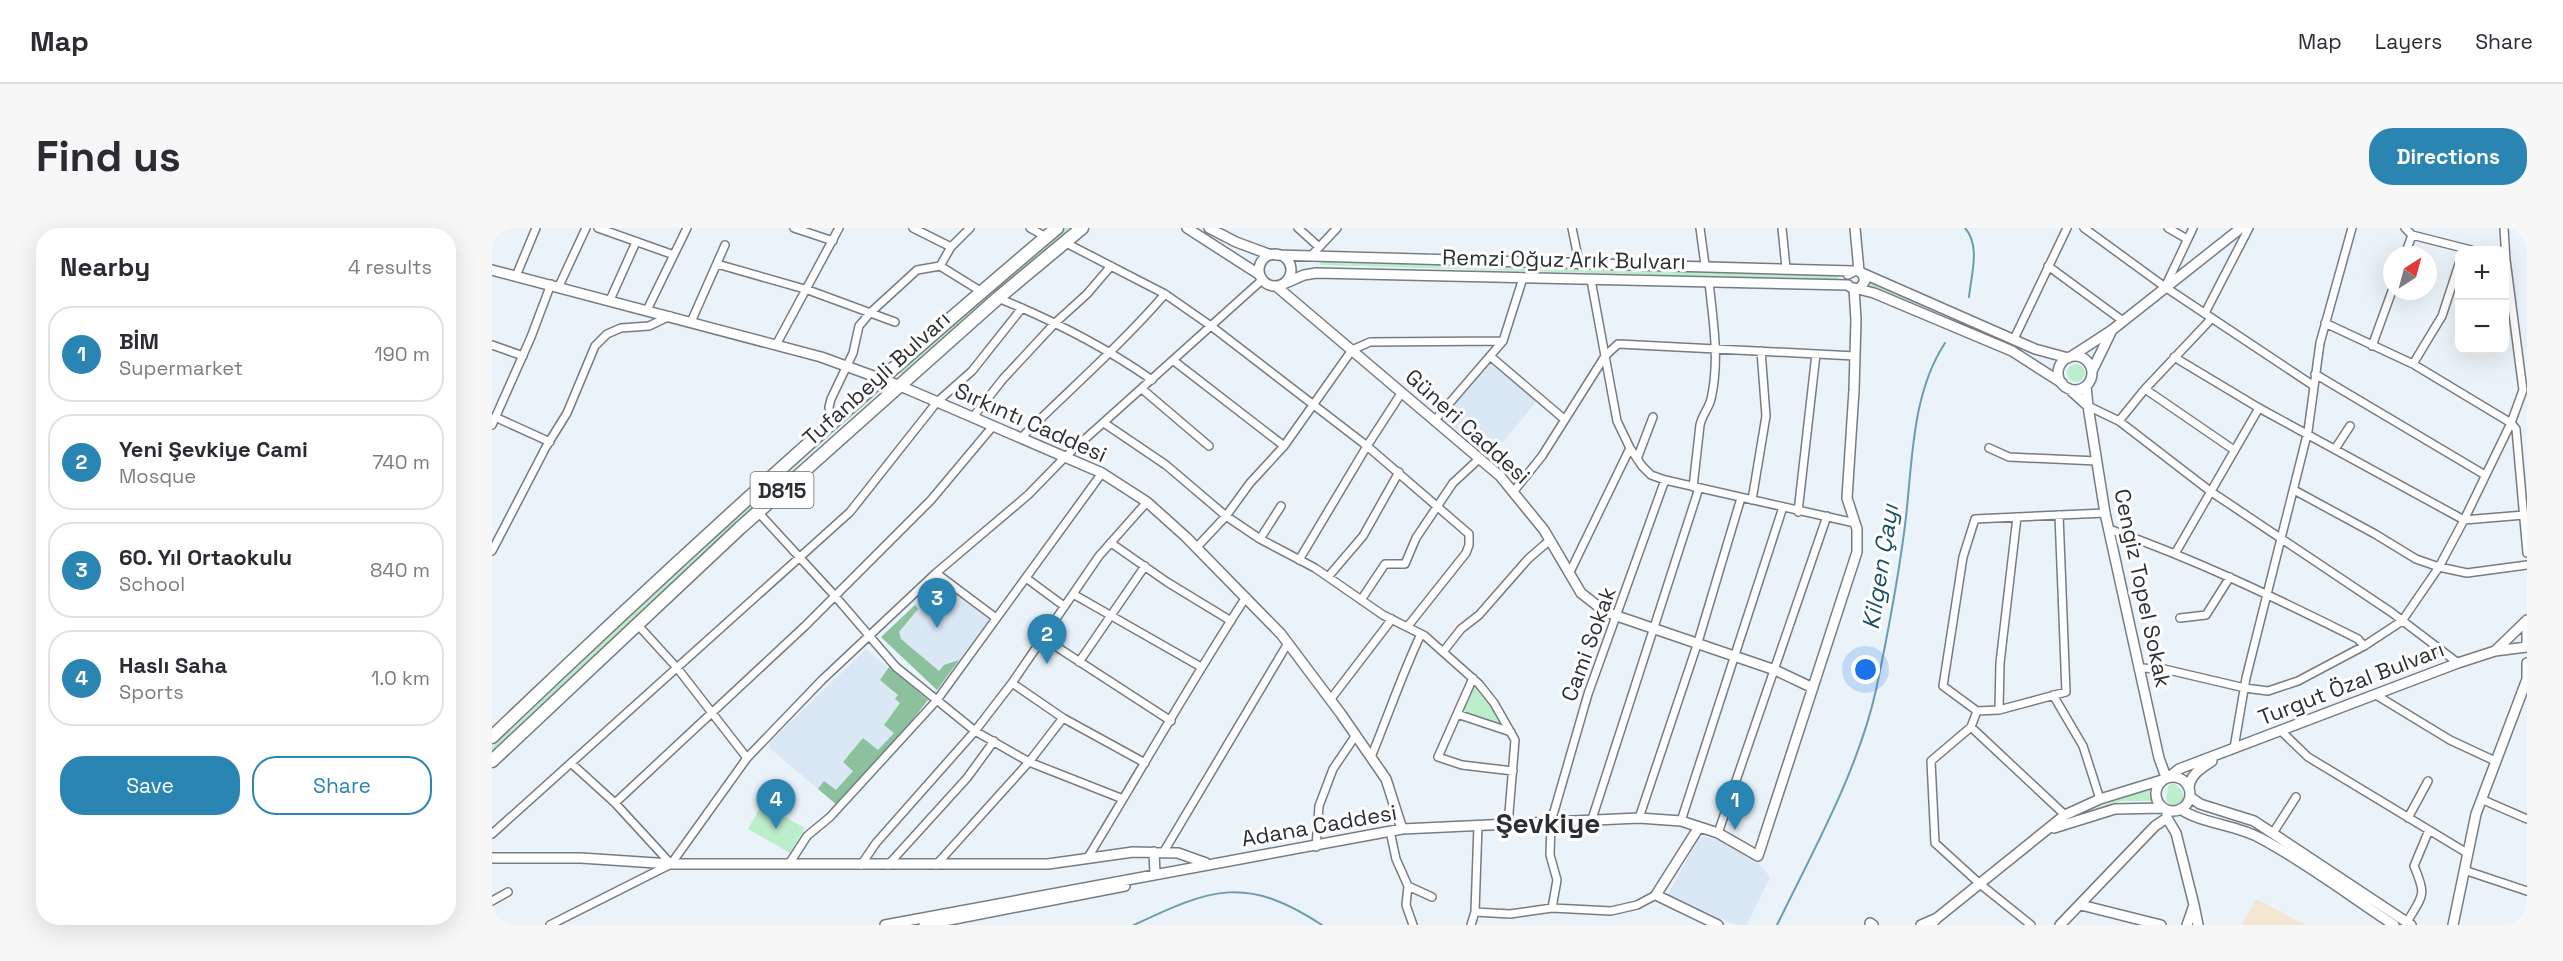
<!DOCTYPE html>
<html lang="en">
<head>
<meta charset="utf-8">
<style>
	:root { --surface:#fff; --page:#f7f7f7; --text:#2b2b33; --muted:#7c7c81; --line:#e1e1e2; --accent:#2a85b2 }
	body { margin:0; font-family:"Space Grotesk",sans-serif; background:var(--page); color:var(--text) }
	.controls { position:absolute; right:18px; top:18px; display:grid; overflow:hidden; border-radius:12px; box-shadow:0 6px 24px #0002 }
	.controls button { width:54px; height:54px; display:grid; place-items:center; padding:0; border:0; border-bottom:2px solid var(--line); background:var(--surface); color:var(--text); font:30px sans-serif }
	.compass { position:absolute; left:1891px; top:18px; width:54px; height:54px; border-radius:50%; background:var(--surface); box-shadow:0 6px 24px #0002; rotate:36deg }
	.you { position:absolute; left:1374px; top:442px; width:21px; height:21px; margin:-15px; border:4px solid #fff; border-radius:50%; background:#1a73e8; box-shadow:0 0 0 9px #1a73e833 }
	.badge { display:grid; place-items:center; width:39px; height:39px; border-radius:50%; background:var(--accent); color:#fff; font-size:20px; font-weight:700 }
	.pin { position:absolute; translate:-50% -50px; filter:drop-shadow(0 2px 3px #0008) }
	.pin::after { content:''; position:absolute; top:32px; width:21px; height:18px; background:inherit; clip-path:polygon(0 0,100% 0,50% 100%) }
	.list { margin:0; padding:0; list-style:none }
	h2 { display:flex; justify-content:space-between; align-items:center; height:78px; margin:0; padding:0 24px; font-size:26px }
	h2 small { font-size:20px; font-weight:400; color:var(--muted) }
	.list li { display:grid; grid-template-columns:39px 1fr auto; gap:18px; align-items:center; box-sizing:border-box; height:96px; margin:0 12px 12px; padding:0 12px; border:2px solid var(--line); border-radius:24px }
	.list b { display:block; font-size:22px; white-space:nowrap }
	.list p { margin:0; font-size:20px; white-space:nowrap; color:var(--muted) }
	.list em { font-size:20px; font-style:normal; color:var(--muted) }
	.actions { display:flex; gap:12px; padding:18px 24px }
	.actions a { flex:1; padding:14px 0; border:2px solid var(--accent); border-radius:24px; text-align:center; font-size:21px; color:var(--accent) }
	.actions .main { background:var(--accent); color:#fff }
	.map { position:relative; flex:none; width:2035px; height:697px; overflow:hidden; border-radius:24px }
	header { display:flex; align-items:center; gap:36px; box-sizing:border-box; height:84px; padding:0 30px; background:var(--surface); border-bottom:2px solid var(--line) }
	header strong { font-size:28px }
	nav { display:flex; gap:33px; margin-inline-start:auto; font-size:21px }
	.intro { display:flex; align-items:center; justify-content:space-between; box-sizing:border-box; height:144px; padding:0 36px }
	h1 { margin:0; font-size:42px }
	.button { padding:15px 27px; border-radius:24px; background:var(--accent); color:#fff; font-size:21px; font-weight:700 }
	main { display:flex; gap:36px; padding:0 36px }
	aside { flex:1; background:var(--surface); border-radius:24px; box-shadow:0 6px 24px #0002 }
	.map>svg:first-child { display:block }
</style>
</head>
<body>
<header>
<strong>Map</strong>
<nav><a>Map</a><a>Layers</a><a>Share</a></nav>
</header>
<div class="intro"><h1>Find us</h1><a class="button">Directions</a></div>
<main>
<aside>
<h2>Nearby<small>4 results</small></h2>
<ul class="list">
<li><span class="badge">1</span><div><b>BİM</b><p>Supermarket</p></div><em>190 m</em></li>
<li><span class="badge">2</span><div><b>Yeni Şevkiye Cami</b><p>Mosque</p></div><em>740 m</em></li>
<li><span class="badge">3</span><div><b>60. Yıl Ortaokulu</b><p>School</p></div><em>840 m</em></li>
<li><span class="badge">4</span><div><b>Haslı Saha</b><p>Sports</p></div><em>1.0 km</em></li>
</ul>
<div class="actions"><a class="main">Save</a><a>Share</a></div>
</aside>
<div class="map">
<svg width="2035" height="697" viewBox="0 0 2035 697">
	<rect width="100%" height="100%" fill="#ebf3fa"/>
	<path fill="#f3e6d2" d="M1764,671L1774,676L1814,697H1750Z"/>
	<path fill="#dae7f4" d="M999,135L1045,173L998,230L950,190Z
		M450,353L497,392L445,462L389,409Z
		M374,421L436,472L345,577L276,519L278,514Z
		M1208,608L1229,613L1267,635L1278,649L1255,697H1243L1176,666Z"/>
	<path fill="#bdeecc" d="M573,0H582L410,146L407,144Z
		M829,34L1346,47V52L828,37Z
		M1379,53L1458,88V89L1377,58Z
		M1575 145a9 9 0 1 1 18 0a9 9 0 1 1-18 0Z
		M383,165L384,167L316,227L0,525V519L179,350Z
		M981,456L992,465L1012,499L969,484Z
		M1681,555C1692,560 1695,572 1686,580L1681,579L1674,573L1676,558Z
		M1662,558V573H1630L1575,591Z
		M270,576L313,600L298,625L256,601Z"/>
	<path fill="#8cc19d" d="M423,377L426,381L407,404L409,411L447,443L452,437L467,432L445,462L389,409Z
		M397,439L436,472L408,508L345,577L326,561L332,553L344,562L361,543L351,534L371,510L386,522L402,505L392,497L408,475L403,471L406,467L388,452Z"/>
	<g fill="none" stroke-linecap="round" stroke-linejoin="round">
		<path stroke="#6d9caf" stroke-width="2" d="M1473,0C1489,18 1479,47 1477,69
			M642,697C720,660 754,647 830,697
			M1285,697C1321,623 1366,543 1384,462C1395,410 1405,357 1412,305C1421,242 1417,170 1453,115"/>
		<defs>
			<path id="street" d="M106,0L182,27
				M302,0L341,13
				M421,0L459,19
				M538,0L554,9
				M806,0L827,19
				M1080,0L1087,34
				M1208,0L1213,37
				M1290,0L1294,40
				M1592,0L1673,59L1822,158
				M1676,0L1695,11
				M1913,0L1920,7L1979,22
				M572,14L673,66L719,98L875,218L977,306V317L974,325L916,398
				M1913,27L1920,7
				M819,28L845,0
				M225,36L316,62L403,94
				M448,38L490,64
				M1556,38L1631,93
				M24,48L44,0
				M1099,52L1125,193L1138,220L1150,238L1159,247L1173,252L1363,295
				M1674,57L1701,0
				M67,58L94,0
				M506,70C560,92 613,119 660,152
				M118,72L144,14
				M155,82L195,0
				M1713,85L1757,0
				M199,94L233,17
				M1833,95L1921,136L2019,195L2024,201L2035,325
				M1522,111L1575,0
				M0,117L31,128
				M284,117L347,0
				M1880,118L1900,63
				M998,128L1072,191
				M1682,129L1767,180L1972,292L2032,287
				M682,133L792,218
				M1921,136L1950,88L1968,33
				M1823,146L1993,247
				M650,161L717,218
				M1653,161L1742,222
				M1596,178L1627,193L1718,263L1899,384L1966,435
				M3,189L58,214
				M481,189L511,151L563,95L595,66L619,38
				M943,192L1011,113L1031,50
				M1627,193L1653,161L1720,90
				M612,195L674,237L734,288L768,311L823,340L891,387L933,408L987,456L1002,475L1023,512L1016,597
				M339,196L337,179L339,171L361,125L367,98L378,85L425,42L448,38L459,19L478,0
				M0,197L39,109L59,56
				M529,210C576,163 630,116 673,66
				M1497,220L1517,229L1605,233
				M1843,221L1858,198
				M1145,231L1161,189
				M1201,259L1208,197C1210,187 1217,180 1219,171C1228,132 1221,93 1217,54
				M1802,262L1883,306L1924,331L1947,339L1975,345L2035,337
				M1022,263L1050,228L1113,128L1126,116L1363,128
				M1260,272L1274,188L1269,123
				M266,284L343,368L404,439L483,503L537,534L631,571
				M1306,284L1324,126
				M1567,287L1574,464L1507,482L1485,483L1451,458L1471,329L1483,291L1613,285
				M1617,301C1703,331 1784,370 1866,411L1872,418
				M768,311L789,278
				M619,315L675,354L739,393
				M705,319L734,288L758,255L792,218L860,122L878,114L1011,113
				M0,323L54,219L75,185L103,118L115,106L129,100L157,98L178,88
				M1684,324L1767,180
				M807,332L875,218L910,164
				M444,345L504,390
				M1077,346L1138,220
				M836,349L871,308L907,244
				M534,350L572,378
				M581,366L709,439
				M869,372L893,336H913L924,310L961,255L988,230
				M1688,390L1714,387L1738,349
				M145,396L186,441L255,530
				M551,410L679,493
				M951,424L969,401L987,387L1036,331L1058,312
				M587,434L653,338
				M1647,440L1672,441L1753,460L1776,463L1806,453L1872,418L1910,393L1947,339L1972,292L2019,195L2031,162L2014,32L2012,0
				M981,450L946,529L970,537L1021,543
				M520,455L571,490L653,535
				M1561,467L1591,518L1608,571
				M1884,467L1958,512L2003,533
				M838,472L900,391
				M1507,482L1508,435L1525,289
				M1485,483L1479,499L1439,533L1443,615L1488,656L1539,697
				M965,486L1019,504
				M1479,499L1573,587
				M1788,502L1816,529L1975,625
				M1742,520L1754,450L1816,203L1828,115L1860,0
				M879,529C896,488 910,446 929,406
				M80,536L123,575L179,636
				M1989,571L2035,591
				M123,575L313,398L439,272L501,198
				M1147,590L1206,414L1249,270
				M1916,590L1936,553
				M1100,591L1207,260
				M1189,593L1291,279
				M898,603L904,631L916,658L940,669
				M1226,605L1335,288
				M1781,605L1804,569
				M0,606L358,284L445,174L480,143L530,80
				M824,619L827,578L841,541L864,507
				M671,625L796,415
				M595,631C648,544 698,455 754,369
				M297,636L315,608L338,589L445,472L610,245
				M369,637L384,615L483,503L520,455L607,328L655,274
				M396,637L475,550L502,513
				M444,637L537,534L571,490
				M1972,642L2035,663
				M916,658L914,677L921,697
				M0,673L16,664
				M1060,680L1065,652L1058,627L1059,594L1096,466L1173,252
				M983,684L1018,686L1060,680L1119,683L1145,677L1164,667
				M1915,694C1931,667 1935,668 1922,638L1937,602
				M58,697L179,636L255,530L330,452L444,345L536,267L573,229L770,52
				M979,697L983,684L986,597"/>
			<path id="secondary" d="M695,0L768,47
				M717,0L744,14L779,27
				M1363,0L1367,43
				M767 42a16 16 0 1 1 32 0a16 16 0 1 1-32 0Z
				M784,27L1361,43
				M0,42L329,129L406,157L610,245L655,274L694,309L789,406L849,486L894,551L910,601
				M1370,45L1543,121L1576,130
				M1356,46L1364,42L1370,45L1373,53L1368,60
				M789,57L812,47L824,45L1356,57
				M784,58L1008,248L1052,302L1089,365L1112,383L1125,388L1283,442L1321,460
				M1358,59L1382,65L1520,123L1570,155
				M1620,102L1749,0
				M1580,128L1620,102L1600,143
				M1566 145a17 17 0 1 1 34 0a17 17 0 1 1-34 0Z
				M1576,160L1596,178L1594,158
				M1596,178L1613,285L1667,530L1674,549
				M2035,400V417
				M2003,423L2035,392
				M2035,451V435
				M1678,548L1687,541L1966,435L2003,423L2035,419
				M1664 566a17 17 0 1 1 34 0a17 17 0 1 1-34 0Z
				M1697,560C1698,546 1710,540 1720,533
				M1698,569L1708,576L1762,593L1919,697
				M1688,581C1713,597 1744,596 1770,611C1816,636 1858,668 1902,697
				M1675,585V590L1684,605L1702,677
				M1207,599L1164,667L1226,697
				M1562,600L1623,581L1671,580
				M662,624L663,646
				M0,630H89L179,636H556L641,624L686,625L714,635
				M1589,677L1669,697
				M1445,690L1573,587L1608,571L1670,552
				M1378,695L1381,697
				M393,697L910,601L1147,590L1189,593L1226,605L1266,628L1365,324V301L1355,270L1362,162L1364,92L1362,61
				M432,697L633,658
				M1429,697L1445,690L1439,697
				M1568,697L1663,598L1675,590
				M1695,697L1702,677L1706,697
				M1961,697L1984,586L2035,451"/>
			<path id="highway" d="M0,509C183,334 371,163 565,0
				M0,533L248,300L506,70L590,0"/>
		</defs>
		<use href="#street" stroke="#767c83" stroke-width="10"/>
		<use href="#secondary" stroke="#767c83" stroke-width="12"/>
		<use href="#highway" stroke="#767c83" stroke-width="15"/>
		<use href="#street" stroke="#fff" stroke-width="7"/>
		<use href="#secondary" stroke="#fff" stroke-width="9"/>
		<use href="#highway" stroke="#fff" stroke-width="12"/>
	</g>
	<g text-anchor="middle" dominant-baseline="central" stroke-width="6" stroke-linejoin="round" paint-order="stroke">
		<rect fill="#fff" stroke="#6b6d70" stroke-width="1.5" x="258.5" y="244" width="63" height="36" rx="4.5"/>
		<g font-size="21" font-weight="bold" fill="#2c2f32">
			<text x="290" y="262">D815</text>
		</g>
		<g font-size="22" fill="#2c2f32" stroke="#fff">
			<text transform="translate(1072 31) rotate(1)">Remzi Oğuz Arık Bulvarı</text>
			<text transform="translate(384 150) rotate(-42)">Tufanbeyli Bulvarı</text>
			<text transform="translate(539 194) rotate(24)">Sırkıntı Caddesi</text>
			<text transform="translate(976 198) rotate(42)">Güneri Caddesi</text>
			<text transform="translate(1651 360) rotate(78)">Cengiz Topel Sokak</text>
			<text transform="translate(1096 416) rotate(-70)">Cami Sokak</text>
			<text transform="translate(1859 455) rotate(-21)">Turgut Özal Bulvarı</text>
			<text transform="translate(827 597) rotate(-10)">Adana Caddesi</text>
		</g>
		<g font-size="24" font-style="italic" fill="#1b5063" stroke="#fff">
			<text transform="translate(1388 339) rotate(-81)">Kilgen Çayı</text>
		</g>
		<g font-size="28" font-weight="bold" fill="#2c2f32" stroke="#fff">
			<text x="1056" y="595">Şevkiye</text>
		</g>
	</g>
</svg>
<div class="controls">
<button>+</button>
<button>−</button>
</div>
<svg class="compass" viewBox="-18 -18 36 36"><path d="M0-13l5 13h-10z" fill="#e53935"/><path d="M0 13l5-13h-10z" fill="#7c7c81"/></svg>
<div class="you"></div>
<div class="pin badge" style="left:1243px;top:602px">1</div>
<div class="pin badge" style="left:555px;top:436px">2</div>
<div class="pin badge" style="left:445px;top:400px">3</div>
<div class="pin badge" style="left:284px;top:601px">4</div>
</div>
</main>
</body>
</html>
